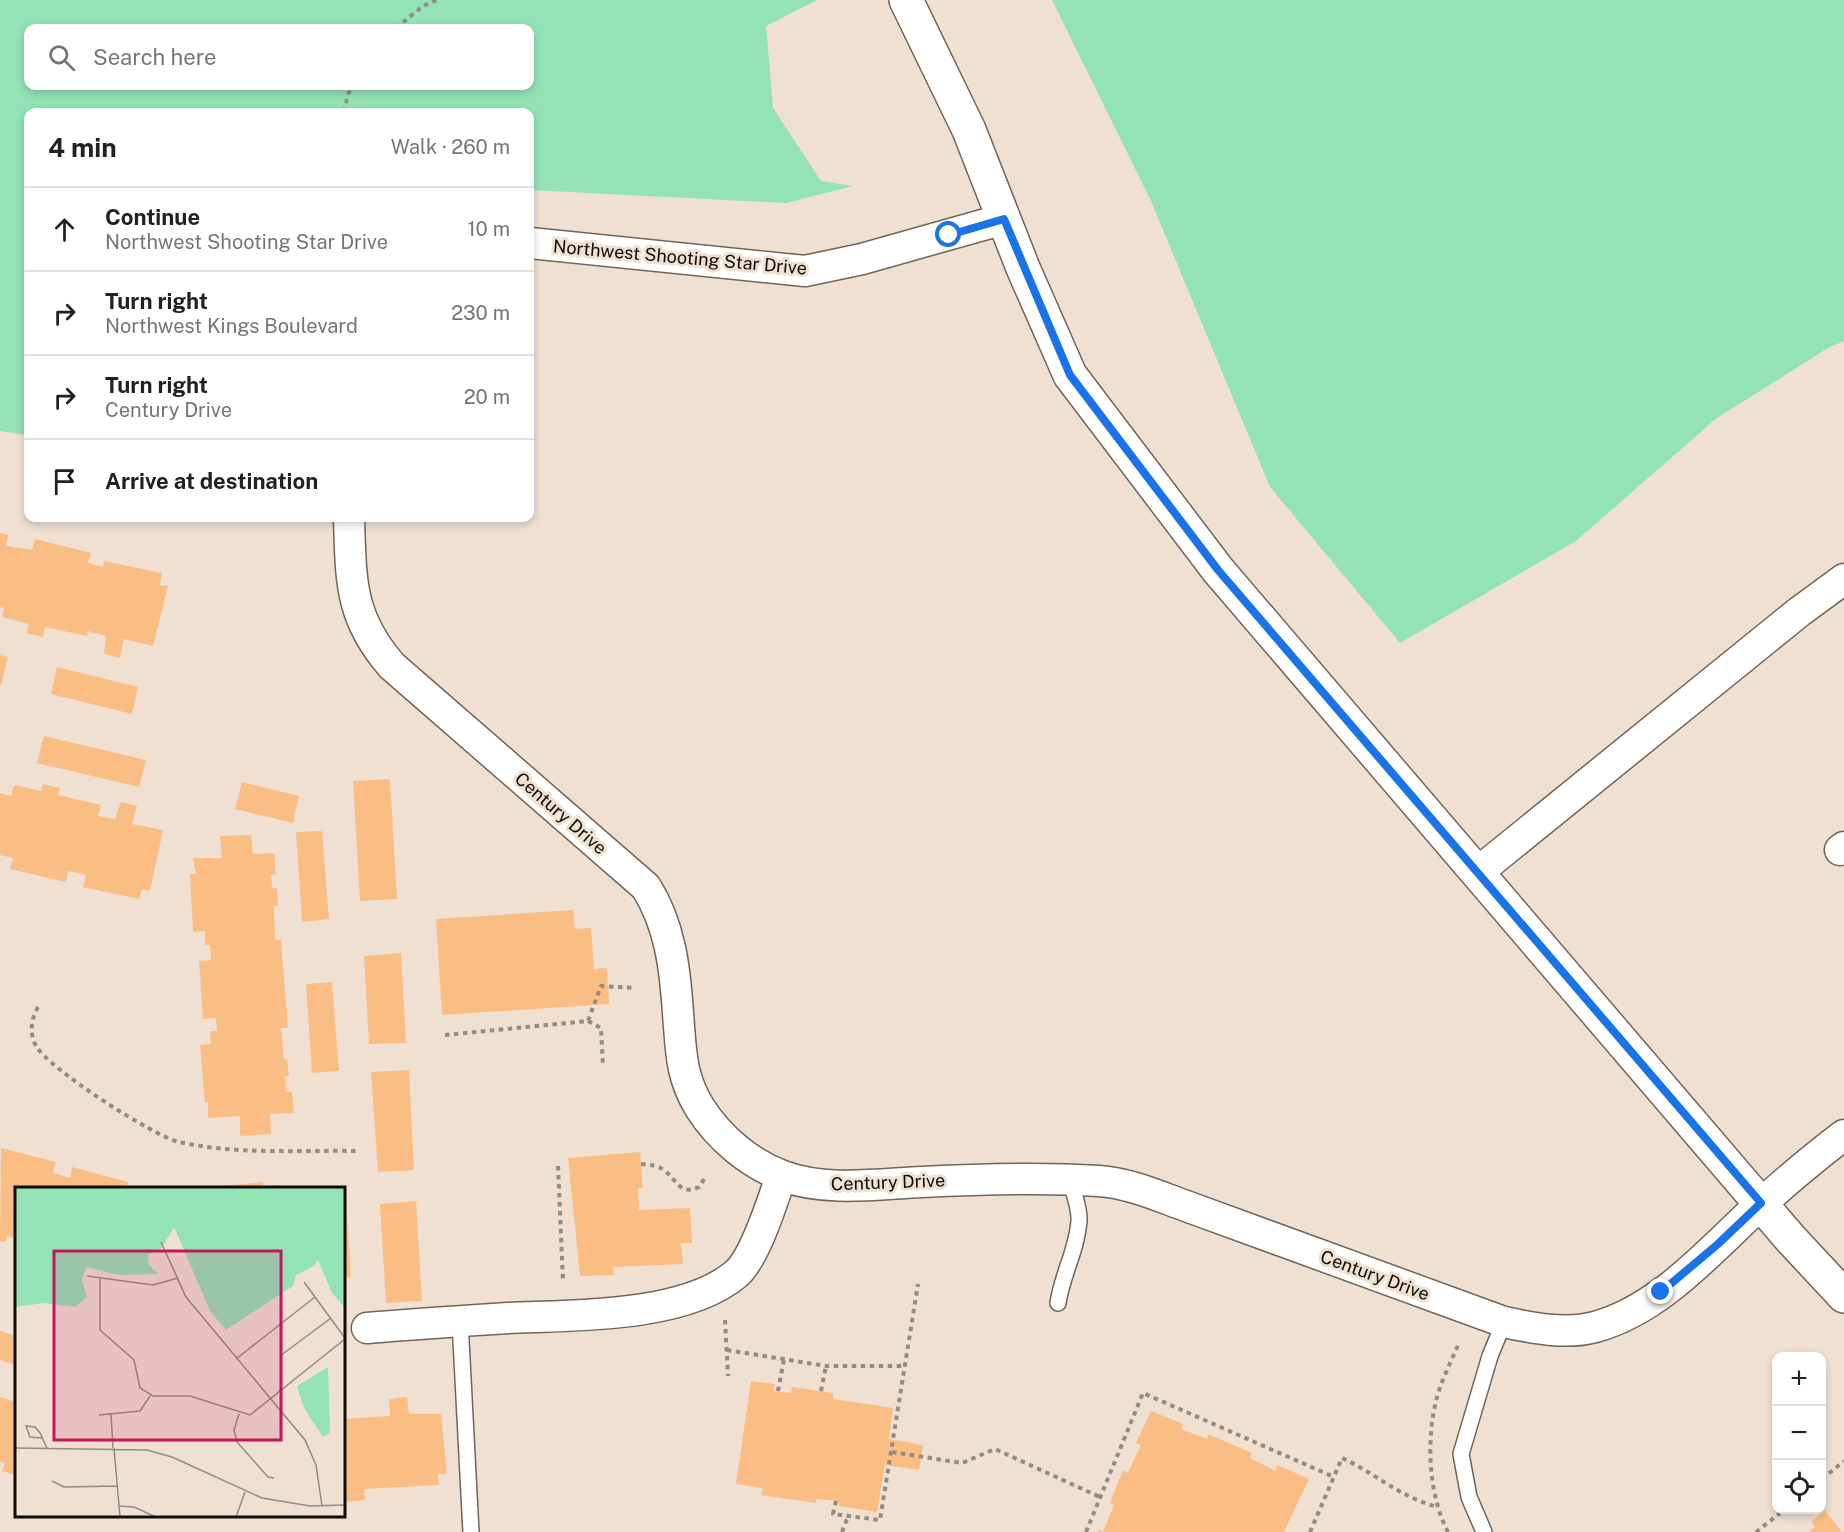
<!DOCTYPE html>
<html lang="en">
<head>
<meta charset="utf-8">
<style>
	:root { --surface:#fff; --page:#f2f2f2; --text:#202124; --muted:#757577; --line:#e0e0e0 }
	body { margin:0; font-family:"Public Sans",sans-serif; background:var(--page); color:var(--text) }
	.controls { position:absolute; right:18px; bottom:18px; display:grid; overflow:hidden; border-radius:12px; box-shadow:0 3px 9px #0003 }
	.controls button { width:54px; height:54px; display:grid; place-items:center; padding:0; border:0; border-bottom:2px solid var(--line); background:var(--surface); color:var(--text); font:30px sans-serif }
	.stop { position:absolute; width:18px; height:18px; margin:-14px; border:4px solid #1a73e8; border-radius:50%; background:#fff }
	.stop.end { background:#1a73e8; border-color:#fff; box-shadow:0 2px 6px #0008 }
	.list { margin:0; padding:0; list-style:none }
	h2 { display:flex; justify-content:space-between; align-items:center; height:78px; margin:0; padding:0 24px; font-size:26px }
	h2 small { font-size:20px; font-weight:400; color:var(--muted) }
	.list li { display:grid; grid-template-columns:39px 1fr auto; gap:18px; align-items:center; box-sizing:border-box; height:84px; padding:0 24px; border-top:2px solid var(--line) }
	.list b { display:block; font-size:22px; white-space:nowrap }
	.list p { margin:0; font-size:20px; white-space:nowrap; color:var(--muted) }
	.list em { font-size:20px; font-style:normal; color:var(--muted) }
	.icon { flex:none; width:33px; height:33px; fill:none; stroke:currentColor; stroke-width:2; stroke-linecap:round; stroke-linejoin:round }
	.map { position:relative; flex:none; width:1844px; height:1532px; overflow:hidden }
	.search { position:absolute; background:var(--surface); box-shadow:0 3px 9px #0003; left:24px; top:24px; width:510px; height:66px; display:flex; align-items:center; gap:15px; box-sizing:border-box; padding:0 21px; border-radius:12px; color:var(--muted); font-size:22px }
	.panel { position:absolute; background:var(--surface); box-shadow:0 3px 9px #0003; left:24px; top:108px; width:510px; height:414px; border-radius:12px }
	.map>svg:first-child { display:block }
</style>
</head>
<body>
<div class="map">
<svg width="1844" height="1532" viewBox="0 0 1844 1532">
	<rect width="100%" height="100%" fill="#efe0d2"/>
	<path fill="#93e3b7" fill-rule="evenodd" d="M0,0H817L766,26L773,108L821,181L853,186L786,203L530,190V112H28V435L0,431ZM530,28V86H28V28Z
		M1052,0H1844V341L1828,348L1717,418L1576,541L1400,643L1270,487L1151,201Z"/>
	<path fill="#fabe85" d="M0,533L8,535L6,546L32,550L35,539L91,553L88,563L103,567L104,561L162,573L160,585L168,586L153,646L124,639L120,658L104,654L106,636L88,631L87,636L45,627L43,637L26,633L29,624L2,617L4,608L0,607Z
		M0,655L8,657L1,685H0Z
		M57,667L138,687L132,714L51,694Z
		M44,736L146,760L139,787L37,763Z
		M390,779L397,899L360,901L353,781Z
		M242,782L299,796L293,823L235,809Z
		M43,784L60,788L58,795L101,805L98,816L115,819L121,802L137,806L132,824L163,830L150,891L142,889L139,899L83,887L86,875L68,871L66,882L10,869L13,858L0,855V793L11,796L14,785L41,791Z
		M322,831L329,919L302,922L296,832Z
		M251,835L253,854L274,853L276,874L271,875L272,888H277L278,906H274L275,940H281L288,1028H281L284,1059H287L289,1076H285L286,1092H292L294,1113L270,1114L271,1134L240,1136V1116L208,1118V1102L205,1103L200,1045L211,1044L210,1031H217L216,1018L203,1019L199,961L211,960L210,945H205V931L193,932L190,874H196L193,858H222L220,836Z
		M573,910L575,929L591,928L594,969L607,968L609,1004L442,1015L436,919Z
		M401,953L406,1043L369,1044L364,956Z
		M332,982L339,1071L312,1073L306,984Z
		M409,1070L414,1170L378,1172L371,1072Z
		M1,1148L56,1162L53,1173L70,1178L72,1167L128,1182L126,1188H16V1239L7,1236L6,1242L0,1241Z
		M640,1152L643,1188H638L639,1210L690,1208L692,1243H681L683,1264L613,1267L614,1275L580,1276L568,1158Z
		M263,1182V1187L279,1185L280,1188H202Z
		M416,1201L422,1301L386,1303L380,1204Z
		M344,1202H346L351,1277L344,1278Z
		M0,1331L16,1336V1365L0,1360Z
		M751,1381L775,1384L773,1391L791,1393L792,1387L833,1393V1399L893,1408L889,1439L923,1445L919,1470L885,1465L877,1512L839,1506V1503L836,1501L816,1499V1503L761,1495L763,1488L736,1484Z
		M0,1397L16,1402V1475L2,1471L5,1463L0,1461Z
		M407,1397L409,1414H441L447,1474H438L439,1485L364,1489L365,1500L344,1502V1419L390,1416L389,1399Z
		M1151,1411L1183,1424L1181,1429L1207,1439L1208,1434L1252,1453L1250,1458L1276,1471L1277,1465L1309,1479L1284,1532H1098L1099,1529L1103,1532L1114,1505L1110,1503L1123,1470L1128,1473L1141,1445L1136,1443Z
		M1825,1511L1842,1532H1809L1815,1527L1811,1522Z"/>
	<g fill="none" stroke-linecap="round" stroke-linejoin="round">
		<defs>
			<path id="service" d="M1058,1303C1062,1275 1077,1250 1079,1221C1080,1208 1073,1192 1070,1179
				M460,1321L471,1532
				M1484,1532L1469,1497L1461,1454L1490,1356L1504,1322"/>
			<path id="minor" d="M530,243L805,271L862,259L1004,219
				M349,518C351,579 349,617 392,666L646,887C670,925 675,968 678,1013C681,1049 680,1076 700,1108C719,1138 750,1164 783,1176C826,1192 878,1184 922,1182C981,1179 1040,1177 1099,1181C1129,1183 1158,1196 1186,1206L1504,1322C1532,1328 1566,1335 1595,1327C1662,1309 1713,1247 1763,1202C1789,1179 1816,1156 1844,1135
				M1840,850L1844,847
				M1478,872L1799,612L1844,579
				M367,1328C414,1324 461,1321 508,1318C573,1315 684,1318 736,1274C755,1258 773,1200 781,1176"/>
			<path id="tertiary" d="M906,0L969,130L1023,268L1070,375L1218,570L1790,1238L1844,1296"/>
		</defs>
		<use href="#service" stroke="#726458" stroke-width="18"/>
		<use href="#minor" stroke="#726458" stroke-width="33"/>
		<use href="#tertiary" stroke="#726458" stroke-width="36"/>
		<path stroke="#968b80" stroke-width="4" stroke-dasharray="4.5 4.5" stroke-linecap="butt" d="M396,28L423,6L437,0
			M344,112L348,94L353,86
			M38,1007C31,1020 29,1032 36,1046C48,1068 153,1136 179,1142C238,1155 298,1150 357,1151
			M588,1021L601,1028L603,1067
			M445,1035L588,1021L601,986L634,988
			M641,1164C650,1165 657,1165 664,1170C677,1180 680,1196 699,1187L706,1176
			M558,1166L563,1282
			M725,1320L728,1376
			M727,1350L826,1366H905
			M778,1391L784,1359
			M821,1391L826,1366
			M892,1452L962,1463L995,1449L1100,1497
			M1822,1479L1844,1461
			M836,1501L833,1514L880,1520L918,1284
			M842,1532L848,1516
			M1086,1532L1143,1393L1334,1477
			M1310,1532L1342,1458C1375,1473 1401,1498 1438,1507
			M1448,1532C1428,1494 1426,1438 1437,1397C1442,1379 1451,1362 1458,1345
			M1756,1532L1784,1510"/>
		<use href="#service" stroke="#fff" stroke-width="15"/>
		<use href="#minor" stroke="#fff" stroke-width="30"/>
		<use href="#tertiary" stroke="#fff" stroke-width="33"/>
	</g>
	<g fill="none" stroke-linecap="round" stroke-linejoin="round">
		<path stroke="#1a73e8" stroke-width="8" d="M949,235L1004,219L1070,375L1218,570L1761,1203L1718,1244L1661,1292"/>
	</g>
	<g text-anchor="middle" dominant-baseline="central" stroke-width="6" stroke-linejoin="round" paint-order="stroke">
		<g font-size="18" fill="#110c07" stroke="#efe0d2">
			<text transform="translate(680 257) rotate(5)">Northwest Shooting Star Drive</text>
			<text transform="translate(561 813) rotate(41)">Century Drive</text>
			<text transform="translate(888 1182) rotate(-2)">Century Drive</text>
			<text transform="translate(1375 1275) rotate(20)">Century Drive</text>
		</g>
	</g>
	<g transform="translate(15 1187)">
		<rect width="330" height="330" fill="#efe0d2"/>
		<path d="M0,0H330V121L317,106L303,73L299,79L281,88L278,99L211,143L195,124L159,40L147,61L133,68L134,78L144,87L104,88L71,80L67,93L72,110L60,120L29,116L0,120ZM313,180L315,246L308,250L289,221L282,199Z" fill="#93e3b7"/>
		<path fill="none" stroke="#968b81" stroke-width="1.5" d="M146,55L171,110L290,253L301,278L307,319M72,89L138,98L163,91M85,92V143L119,173L125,201L138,209H175L235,228L330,152M289,95L330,151M265,169L316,131M221,172L300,110M96,227L98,261M224,227L219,243L222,255L253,290L259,291M84,228L125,224L135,209M27,251L15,250L11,239L20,240L25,246L32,261M0,261L132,263L157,270L247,311L295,319L330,318M99,261L105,330M37,294L49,300L102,299M104,319L119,320L141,330M221,330L230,305"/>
		<path fill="#c2185b" fill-opacity="0.15" stroke="#c2185b" stroke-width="3" d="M39,64H266V253H39Z"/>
		<rect width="330" height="330" fill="none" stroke="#110c07" stroke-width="3"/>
	</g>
</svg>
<div class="controls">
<button>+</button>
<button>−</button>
<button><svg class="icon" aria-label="locate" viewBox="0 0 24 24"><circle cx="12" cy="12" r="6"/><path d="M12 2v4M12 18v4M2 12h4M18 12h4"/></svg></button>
</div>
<div class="stop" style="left:949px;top:235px"></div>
<div class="stop end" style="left:1661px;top:1292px"></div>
<div class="search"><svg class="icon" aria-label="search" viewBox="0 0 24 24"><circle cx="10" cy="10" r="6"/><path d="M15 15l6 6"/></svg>Search here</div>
<section class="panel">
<h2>4 min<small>Walk · 260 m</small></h2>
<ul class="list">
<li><svg class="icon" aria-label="ahead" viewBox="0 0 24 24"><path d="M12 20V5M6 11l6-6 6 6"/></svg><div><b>Continue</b><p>Northwest Shooting Star Drive</p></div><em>10 m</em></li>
<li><svg class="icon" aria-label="right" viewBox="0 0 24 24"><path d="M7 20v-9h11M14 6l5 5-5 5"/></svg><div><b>Turn right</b><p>Northwest Kings Boulevard</p></div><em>230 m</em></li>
<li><svg class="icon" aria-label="right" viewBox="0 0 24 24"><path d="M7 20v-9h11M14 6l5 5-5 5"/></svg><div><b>Turn right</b><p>Century Drive</p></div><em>20 m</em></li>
<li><svg class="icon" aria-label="arrive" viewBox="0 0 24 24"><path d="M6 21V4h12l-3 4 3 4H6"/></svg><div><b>Arrive at destination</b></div></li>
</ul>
</section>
</div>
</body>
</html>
